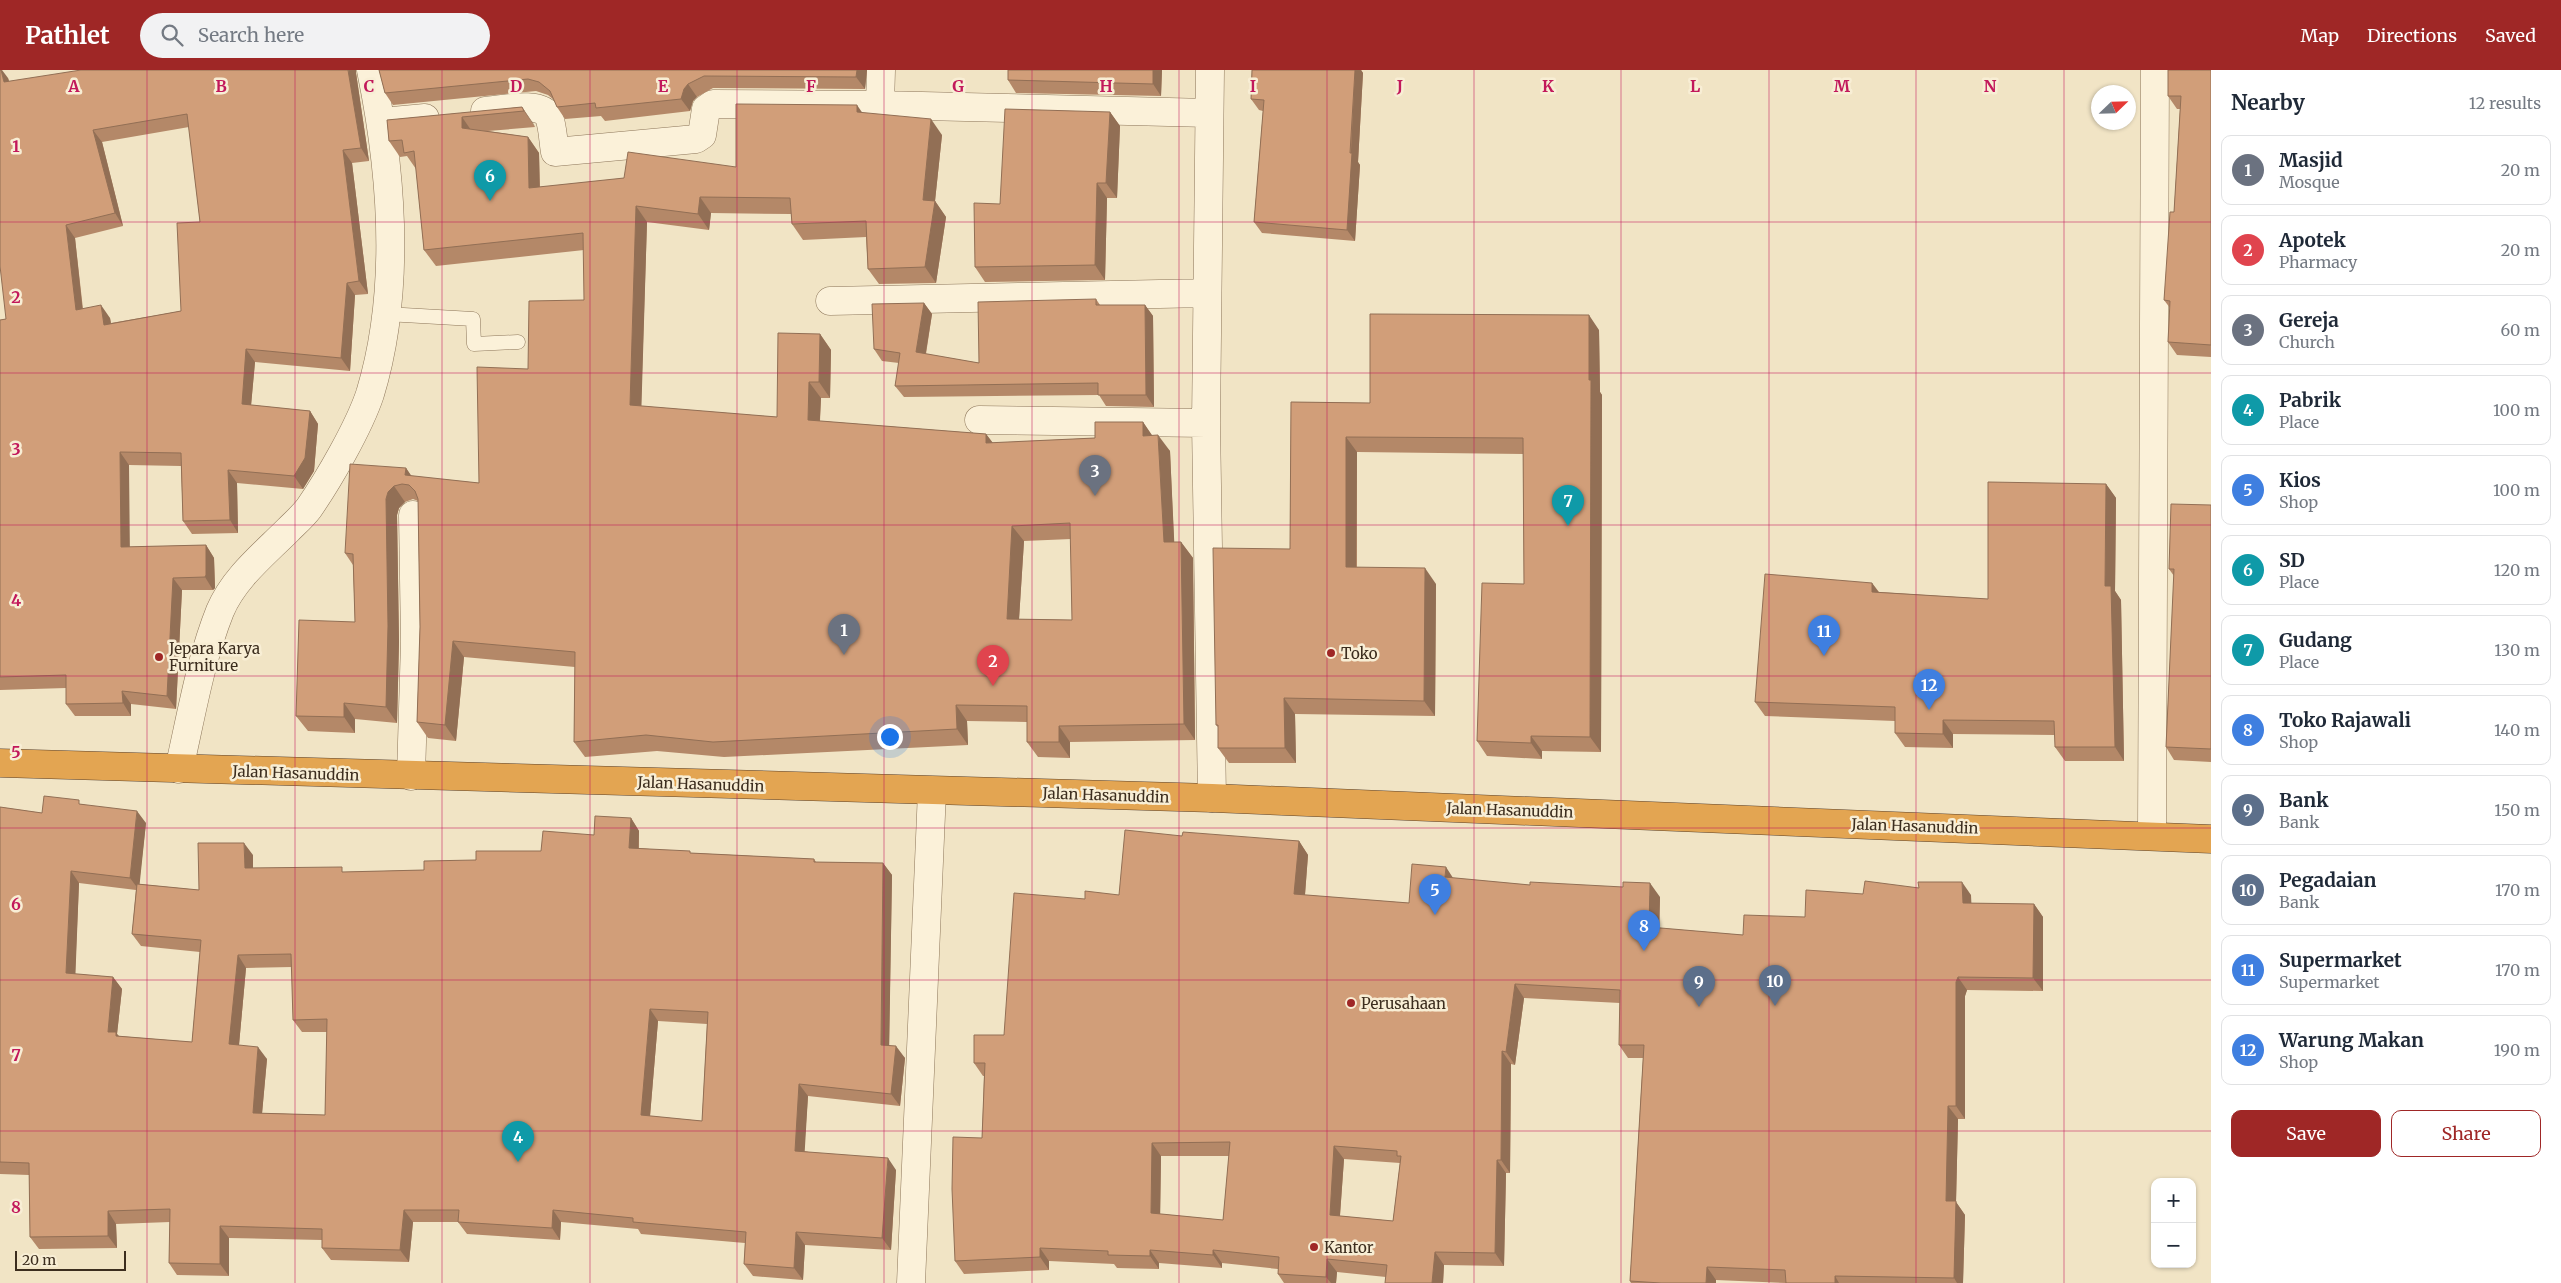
<!DOCTYPE html>
<html lang="en">
<head>
<meta charset="utf-8">
<style>
	:root { --surface:#fff; --page:#f2f2f3; --text:#1f2937; --muted:#747a83; --line:#e0e1e3; --accent:#9f2726 }
	body { margin:0; font-family:Merriweather,serif; background:var(--page); color:var(--text) }
	.controls { position:absolute; right:15px; bottom:15px; display:grid; overflow:hidden; border-radius:10px; box-shadow:0 1px 4px #0004 }
	.controls button { width:45px; height:45px; display:grid; place-items:center; padding:0; border:0; border-bottom:1px solid var(--line); background:var(--surface); color:var(--text); font:25px sans-serif }
	.compass { position:absolute; left:2091px; top:15px; width:45px; height:45px; border-radius:50%; background:var(--surface); box-shadow:0 1px 4px #0004; rotate:67deg }
	.scale { position:absolute; left:15px; bottom:12px; width:111px; box-sizing:border-box; padding-left:5px; border:2px solid #3c2d1e; border-top:0; font-size:14px; line-height:18px; white-space:nowrap; color:#3c2d1e; -webkit-text-stroke:4px #f8eed5; paint-order:stroke }
	.you { position:absolute; left:889px; top:666px; width:18px; height:18px; margin:-12px; border:4px solid #fff; border-radius:50%; background:#1a73e8; box-shadow:0 0 0 8px #1a73e833 }
	.badge { display:grid; place-items:center; width:32px; height:32px; border-radius:50%; background:var(--accent); color:#fff; font-size:16px; font-weight:700 }
	.pin { position:absolute; translate:-50% -41px; filter:drop-shadow(0 1px 2px #0008) }
	.pin::after { content:''; position:absolute; top:26px; width:18px; height:15px; background:inherit; clip-path:polygon(0 0,100% 0,50% 100%) }
	.list { margin:0; padding:0; list-style:none }
	h2 { display:flex; justify-content:space-between; align-items:center; height:65px; margin:0; padding:0 20px; font-size:21px }
	h2 small { font-size:16px; font-weight:400; color:var(--muted) }
	.list li { display:grid; grid-template-columns:32px 1fr auto; gap:15px; align-items:center; box-sizing:border-box; height:70px; margin:0 10px 10px; padding:0 10px; border:1px solid var(--line); border-radius:10px }
	.list b { display:block; font-size:19px; white-space:nowrap }
	.list p { margin:0; font-size:16px; white-space:nowrap; color:var(--muted) }
	.list em { font-size:16px; font-style:normal; color:var(--muted) }
	.actions { display:flex; gap:10px; padding:15px 20px }
	.actions a { flex:1; padding:11px 0; border:1px solid var(--accent); border-radius:10px; text-align:center; font-size:18px; color:var(--accent) }
	.actions .main { background:var(--accent); color:#fff }
	.icon { flex:none; width:28px; height:28px; fill:none; stroke:currentColor; stroke-width:2; stroke-linecap:round; stroke-linejoin:round }
	.map { position:relative; flex:none; width:2211px; height:1213px; overflow:hidden }
	header { display:flex; align-items:center; gap:30px; box-sizing:border-box; height:70px; padding:0 25px; background:var(--accent); color:#fff }
	header strong { font-size:24px }
	nav { display:flex; gap:28px; margin-inline-start:auto; font-size:18px }
	.search { width:350px; height:45px; background:var(--page); display:flex; align-items:center; gap:12px; box-sizing:border-box; padding:0 18px; border-radius:28px; color:var(--muted); font-size:19px }
	main { display:flex }
	aside { flex:1; background:var(--surface) }
	.map>svg:first-child { display:block }
</style>
</head>
<body>
<header>
<strong>Pathlet</strong>
<div class="search"><svg class="icon" aria-label="search" viewBox="0 0 24 24"><circle cx="10" cy="10" r="6"/><path d="M15 15l6 6"/></svg>Search here</div>
<nav><a>Map</a><a>Directions</a><a>Saved</a></nav>
</header>
<main>
<div class="map">
<svg width="2211" height="1213" viewBox="0 0 2211 1213">
	<rect width="100%" height="100%" fill="#f1e4c5"/>
	<g fill="none" stroke-linecap="round" stroke-linejoin="round">
		<defs>
			<path id="lane" d="M386,244L473,249L474,274L518,272"/>
			<path id="street" d="M1210,0L1206,353L1212,728
				M880,35L881,0
				M485,41C500,40 542,30 549,47C553,57 553,71 555,82L696,69L702,65L706,39L713,34L880,35L1209,43
				M382,52L425,48
				M830,231L1207,223
				M979,350L1206,353
				M179,699C191,647 200,591 220,541C234,508 263,485 288,460C295,453 303,446 309,438C329,409 359,357 370,324C401,222 392,103 371,0
				M411,706L415,572L413,445
				M2152,765L2155,0
				M911,1213L932,721"/>
			<path id="highway" d="M0,693L1212,728L2211,769"/>
		</defs>
		<use href="#lane" stroke="#8d765a" stroke-width="15"/>
		<use href="#street" stroke="#8d765a" stroke-width="29"/>
		<use href="#highway" stroke="#5b432e" stroke-width="29"/>
		<use href="#lane" stroke="#fbf1d9" stroke-width="14"/>
		<use href="#street" stroke="#fbf1d9" stroke-width="28"/>
		<use href="#highway" stroke="#e3a552" stroke-width="28"/>
	</g>
	<path fill="#b48868" fill-rule="evenodd" d="M379,0H867L865,19L713,18L697,27L693,31L690,41L605,51L601,46L565,49L557,37L554,30L548,25L536,21L393,35L385,23Z
		M1162,0L1161,26L1016,23L1008,10Z
		M1252,0H1361L1363,3L1358,92L1360,95L1355,171L1262,163L1254,152L1263,41L1259,40L1251,29Z
		M2211,0V287L2177,285L2168,272L2170,238L2164,230L2174,142L2180,39H2177L2168,26Z
		M356,3L369,91L352,93L368,224L355,225L350,301L255,292L251,335L310,341L318,354L314,401L303,419L237,413L238,463L192,464L183,451L181,396L129,395V477L206,475L214,488L215,518L213,520H182L176,639L131,634V646H75L66,634V618L0,620V250L6,249L8,8L9,11ZM189,57L200,152L181,241L111,253L110,248L83,239L75,168L123,156L102,72Z
		M522,37L535,57L488,61L528,67L539,83L540,117L736,97L863,43L942,65L935,131L946,147L936,213L879,214L868,199L866,167L803,170L792,154L791,144L711,143L709,160L647,152L641,336L777,347L820,264L831,280L830,328H821L820,351L986,364L993,373L1095,368L1143,352L1152,366L1170,381L1174,472H1181L1193,488L1195,670L1070,672V688L1038,687L1027,672V652L967,651L968,675L724,687L657,681L585,687L574,672L575,597L464,587L456,671L428,668L417,652L420,557L418,431L413,429L405,432L399,438L397,445L399,572L397,653L355,649V663L308,661L296,646L355,552L353,495L345,483L406,398L411,406L479,413L528,299L584,230V180L436,196L424,180L416,99L407,86L400,87L389,71L387,50ZM1071,469L1072,550L1019,549L1024,471Z
		M1110,42L1120,56L1117,128H1107L1105,210L985,212L975,197L1000,134Z
		M1096,229L1100,235H1145L1153,246L1154,337L1106,336L1099,325L904,327L895,316L899,293L882,291L874,279L924,233L932,244L926,284L979,293Z
		M1599,260L1600,322L1602,325L1601,682L1542,681V689L1487,686L1477,671L1524,514L1523,384L1357,382V497L1436,514L1435,646L1295,644L1296,693H1229L1218,678V657L1216,655L1290,479L1291,332L1370,333Z
		M2106,414L2116,428L2115,521L2121,530L2124,691H2065L2055,677V665L1953,664V678L1905,677L1895,663V651L1765,646L1755,632L1872,513L1879,522L1988,529Z
		M2211,435V692L2174,690L2166,677L2174,506L2169,499Z
		M82,734L146,753L139,814L199,820L253,785V798L345,802L424,800L476,790L541,781L594,765L631,748L639,761V778L692,783L814,789L816,792L883,793L892,805L889,975L905,988L900,1036L808,1026L804,1081L896,1100L891,1180L805,1175L803,1210L753,1206L744,1194L745,1173L641,1164L638,1159L561,1152L560,1170L467,1164L458,1152H413L409,1192L331,1190L322,1178V1170L229,1168V1206L177,1205L169,1193L170,1152L116,1154L117,1178L39,1179L30,1167L29,1105L0,1104V737L42,743ZM79,813L136,820L132,864L141,876L200,882L192,972L119,966L117,964L122,919L113,907L75,904ZM292,897L293,950L302,962H327L325,1045L262,1043L267,989L239,975L246,898ZM658,951L707,954L702,1051L650,1046Z
		M1182,766L1299,771L1308,785L1305,825L1409,833L1453,808L1660,827L1659,858L1743,865L1805,847L1863,824L1919,818L1971,825V833L2034,834L2043,847V921L1967,920L1965,926V1049H1958L1956,1132L1965,1145L1963,1213H1786L1716,1210V1213H1631L1630,1211L1643,988H1628L1619,975L1620,933L1524,928L1515,995L1511,994L1510,1103H1506L1504,1196L1444,1195L1443,1213H1385L1386,1207L1337,1202L1336,1213H1284L1278,1204V1199L1222,1193V1198L1159,1193V1199L1117,1198L1114,1194L1049,1191V1200L964,1204L955,1191L982,1068L984,1006H983L974,993L1004,965L1085,829L1119,825ZM1161,1086H1229L1223,1150L1160,1144ZM1344,1089L1400,1093L1393,1151L1340,1146Z"/>
	<path fill="#926f55" d="M1,0H2L8,8L13,25L4,12Z
		M348,0H356V3L369,91L361,78Z
		M857,0H867L865,19L856,7Z
		M1153,0H1162L1161,26L1153,14Z
		M1355,0H1361L1363,3L1358,92L1360,95L1355,171L1347,160Z
		M688,14L697,27L693,31L690,41L681,29L684,19Z
		M857,35L868,51L857,42Z
		M522,37L533,53L535,57L524,41Z
		M1110,42L1120,56L1117,128L1106,113Z
		M462,47L473,63L462,58Z
		M931,49L942,65L935,131L946,147L936,213L925,197L923,130Z
		M93,60L102,72L123,156L115,143Z
		M528,67L539,83L540,134L529,118Z
		M343,80L352,93L368,224L359,211Z
		M1097,113L1107,128L1105,210L1095,195Z
		M700,127L711,143L709,160L698,144Z
		M636,136L647,152L641,351L630,335Z
		M66,155L75,168L84,253L76,240Z
		M347,213L355,225L350,301L341,288Z
		M924,233L932,244L924,294L916,282Z
		M101,235L110,248L113,267L104,255Z
		M1145,235L1153,246L1154,337L1146,325Z
		M1589,245L1599,260L1600,322L1602,325L1601,682L1590,667Z
		M820,264L831,280L830,328L819,312Z
		M246,279L255,292L250,347L242,334Z
		M809,312L821,328L819,365L808,350Z
		M310,341L318,354L314,401L303,419L294,406Z
		M1143,352L1154,368L1143,366Z
		M986,364L998,380L986,373Z
		M1158,365L1170,381L1175,488L1164,472Z
		M1346,367L1357,382L1356,512L1346,497Z
		M120,382L129,395L130,490L121,477Z
		M406,398L417,414L405,405Z
		M228,400L237,413L238,463L230,450Z
		M2106,414L2116,428L2115,521L2121,530L2124,691L2115,677L2105,516Z
		M394,416L405,432L399,438L397,445L399,572L397,653L386,637V429L388,422Z
		M1012,456L1024,471L1018,565L1007,549Z
		M1181,472L1193,488L1195,670L1184,654Z
		M206,475L214,488L215,518L213,520L205,507Z
		M1425,498L1436,514L1435,646L1424,631Z
		M173,508L182,520L176,639L167,626Z
		M1872,513L1882,527L1872,522Z
		M453,571L464,587L456,671L445,655Z
		M122,621L131,634V646L123,633Z
		M1284,628L1295,644L1296,693L1285,678Z
		M344,633L355,649V663L344,647Z
		M956,635L967,651L968,675L957,659Z
		M1943,650L1953,664V678L1943,664Z
		M1059,656L1070,672V688L1059,672Z
		M1531,666L1542,681V689L1531,673Z
		M137,741L146,753L139,820L130,808Z
		M631,748L639,761L638,790L629,778Z
		M1299,771L1308,785L1304,837L1294,824Z
		M244,773L253,785V811L245,798Z
		M883,793L892,805L889,987L881,975Z
		M1446,797L1455,811L1445,807Z
		M71,801L79,813L75,915L66,903Z
		M1962,812L1971,825L1972,846L1963,833Z
		M1650,813L1660,827L1659,870L1649,857Z
		M2034,834L2043,847V921L2033,908Z
		M238,885L246,898L238,986L229,974Z
		M113,907L122,919L117,964L125,974L108,962Z
		M1958,907L1967,920L1965,926V1049L1956,1036V912Z
		M1515,914L1524,928L1515,995L1506,982Z
		M650,939L658,951L649,1058L641,1045Z
		M896,976L905,988L900,1036L891,1024Z
		M258,977L267,989L261,1055L253,1043Z
		M1502,981L1511,994L1510,1103L1501,1090Z
		M799,1014L808,1026L804,1093L795,1081Z
		M1948,1036L1958,1049L1956,1132L1965,1145L1963,1213H1957L1954,1208L1946,1131Z
		M1152,1073L1161,1086L1160,1156L1151,1143Z
		M1334,1076L1344,1089L1339,1158L1330,1145Z
		M888,1088L896,1100L891,1180L882,1168Z
		M1497,1090L1506,1103L1504,1196L1495,1183Z
		M404,1140L413,1152L409,1192L400,1180Z
		M553,1140L561,1152L560,1170L552,1158Z
		M108,1141L116,1154L117,1178L108,1166Z
		M220,1156L229,1168V1206L220,1194Z
		M796,1162L805,1175L803,1210L794,1198Z
		M1040,1178L1049,1191V1200L1040,1187Z
		M1150,1180L1159,1193V1199L1150,1186Z
		M1213,1180L1222,1193V1198L1213,1185Z
		M1435,1182L1444,1195L1443,1213H1432Z
		M1327,1189L1337,1202L1336,1213H1331L1326,1207Z
		M1707,1197L1716,1210V1213H1706Z
		M1835,1206L1839,1213H1835Z"/>
	<path fill="#d19e79" stroke="#926f55" fill-rule="evenodd" d="M0,0H1L4,12L81,0H348L361,78L343,80L359,211L347,213L341,288L246,279L242,334L310,341L305,388L294,406L228,400L230,450L183,451L181,383L120,382L121,477L206,475V505L205,507L173,508L167,626L122,621L123,633L66,634V605L0,607V250L6,249L0,196ZM187,44L200,152L177,153L181,241L104,255L101,235L76,240L66,155L115,143L93,60Z
		M379,0H857L856,7L704,6L688,14L684,19L681,29L596,38L595,33L557,37L550,21L539,12L528,9L385,23Z
		M1008,0H1153V14L1008,10Z
		M1252,0H1355L1350,83H1352L1347,160L1254,152L1264,30L1251,29Z
		M2168,0H2211V275L2168,272L2170,231L2164,230L2170,142H2174L2181,26H2168Z
		M736,34L857,35V42L931,49L923,130L935,131L925,197L868,199L866,151L792,154L790,128L700,127L698,144L636,136L630,335L777,347L778,263L820,264L819,312H809L808,350L986,364V373L1095,368V352H1143V366L1158,365L1164,472H1181L1184,654L1059,656V672H1027V636L956,635L957,659L713,672L646,665L574,672L575,582L453,571L445,655L417,652L420,557L418,429L415,421L409,415L402,414L394,416L388,422L386,429L388,556L386,637L344,633V647L296,646L299,550L355,552L353,484L345,483L350,394L406,398L405,405L479,413L477,297L528,299L529,231L584,230L583,163L424,180L414,81L404,83L402,70L389,71L387,50L522,37L524,41L462,47V58L528,67L529,118L624,108L628,82L736,97ZM1070,453L1072,550L1007,549L1012,456Z
		M1005,39L1110,42L1106,113H1097L1095,195L975,197L974,133L1000,134Z
		M1096,229V235H1145L1146,325H1098V313L895,316L900,283L874,279L872,234L924,233L916,282L979,293L978,232Z
		M1370,244L1589,245V310H1591L1590,667L1531,666V673L1477,671L1482,513L1524,514L1523,368L1346,367V497L1425,498L1424,631L1284,628L1285,678H1218V655H1216L1213,478L1290,479L1291,332L1370,333Z
		M1988,412L2106,414L2105,516H2111L2115,677H2055L2054,651L1943,650V664L1895,663V637L1755,632L1765,504L1872,513V522L1988,529Z
		M2171,434L2211,435V679L2166,677L2174,499H2169Z
		M44,726L79,730V734L137,741L130,808L71,801L66,903L113,907L108,962H116V966L192,972L201,870L132,864L137,814L199,820L198,773H244L245,798L342,797V802L424,800V791L476,790V781H541L543,761L594,765L595,746L631,748L629,778L690,781V783L814,789V792L883,793L881,975L896,976L891,1024L799,1014L795,1081L888,1088L882,1168L796,1162L794,1198L744,1194L746,1162L633,1152V1148L553,1140L552,1158L458,1152L459,1140H404L400,1180L322,1178V1159L220,1156V1194L169,1193L170,1139L108,1141V1166L30,1167L29,1093L0,1092V737L42,743ZM291,884L293,950L327,949L325,1045L253,1043L258,977L229,974L238,885ZM650,939L708,942L702,1051L641,1045Z
		M1125,760L1182,766L1183,762L1299,771L1294,824L1409,833L1412,794L1446,797L1445,807L1530,815V812L1623,817V812L1650,813L1649,857L1743,865L1744,845L1805,847L1806,820L1863,824L1865,811L1919,818L1918,812H1962L1963,833L2034,834L2033,908L1958,907L1956,912V1036H1948L1946,1131H1956L1954,1208L1835,1206V1213H1786L1785,1200L1707,1197L1706,1213H1661L1630,1211L1644,975H1619L1620,920L1515,914L1506,982L1502,981L1501,1090H1497L1495,1183L1435,1182L1432,1213H1385L1387,1195L1327,1189L1326,1207L1278,1204L1279,1187L1213,1180V1185L1150,1180V1186L1108,1185V1181L1040,1178V1187L955,1191L952,1119L953,1067L982,1068L985,993H974V965H1004L1014,823L1085,829V821L1119,825ZM1230,1072L1223,1150L1151,1143L1152,1073ZM1334,1076L1397,1081V1086H1401L1393,1151L1330,1145Z"/>
	<path fill="none" stroke="#c2185b" stroke-width="1" stroke-opacity="0.55" d="M147,0V1213M295,0V1213M442,0V1213M590,0V1213M737,0V1213M884,0V1213M1032,0V1213M1179,0V1213M1327,0V1213M1474,0V1213M1621,0V1213M1769,0V1213M1916,0V1213M2064,0V1213M0,152H2211M0,303H2211M0,455H2211M0,606H2211M0,758H2211M0,910H2211M0,1061H2211"/>
	<g fill="#9f2726" stroke="#f8eed5" stroke-width="2">
		<circle cx="1331" cy="583" r="5"/>
		<circle cx="159" cy="587" r="5"/>
		<circle cx="1351" cy="933" r="5"/>
		<circle cx="1314" cy="1177" r="5"/>
	</g>
	<g text-anchor="middle" dominant-baseline="central" stroke-width="5" stroke-linejoin="round" paint-order="stroke">
		<g font-size="15" fill="#3c2d1e" stroke="#f8eed5" text-anchor="start">
			<text x="169" y="578">Jepara Karya<tspan x="169" dy="17">Furniture</tspan></text>
			<text x="1341" y="583">Toko</text>
			<text x="1361" y="933">Perusahaan</text>
			<text x="1324" y="1177">Kantor</text>
		</g>
		<g font-size="15" fill="#3c2d1e" stroke="#f8eed5">
			<text transform="translate(296 703) rotate(2)">Jalan Hasanuddin</text>
			<text transform="translate(701 714) rotate(2)">Jalan Hasanuddin</text>
			<text transform="translate(1106 725) rotate(2)">Jalan Hasanuddin</text>
			<text transform="translate(1510 740) rotate(2)">Jalan Hasanuddin</text>
			<text transform="translate(1915 756) rotate(2)">Jalan Hasanuddin</text>
		</g>
	</g>
	<g font-size="16" text-anchor="middle" font-weight="bold" fill="#c2185b" stroke="#f8eed5" stroke-width="5" stroke-linejoin="round" paint-order="stroke">
		<text x="74" y="22">A</text>
		<text x="221" y="22">B</text>
		<text x="369" y="22">C</text>
		<text x="516" y="22">D</text>
		<text x="663" y="22">E</text>
		<text x="811" y="22">F</text>
		<text x="958" y="22">G</text>
		<text x="1106" y="22">H</text>
		<text x="1253" y="22">I</text>
		<text x="1400" y="22">J</text>
		<text x="1548" y="22">K</text>
		<text x="1695" y="22">L</text>
		<text x="1842" y="22">M</text>
		<text x="1990" y="22">N</text>
		<text x="16" y="82">1</text>
		<text x="16" y="233">2</text>
		<text x="16" y="385">3</text>
		<text x="16" y="536">4</text>
		<text x="16" y="688">5</text>
		<text x="16" y="840">6</text>
		<text x="16" y="991">7</text>
		<text x="16" y="1143">8</text>
	</g>
</svg>
<div class="controls">
<button>+</button>
<button>−</button>
</div>
<svg class="compass" viewBox="-18 -18 36 36"><path d="M0-13l5 13h-10z" fill="#e53935"/><path d="M0 13l5-13h-10z" fill="#747a83"/></svg>
<div class="scale">20 m</div>
<div class="you"></div>
<div class="pin badge" style="left:844px;top:585px;background:#6b7280">1</div>
<div class="pin badge" style="left:993px;top:616px;background:#e0444e">2</div>
<div class="pin badge" style="left:1095px;top:426px;background:#6b7280">3</div>
<div class="pin badge" style="left:518px;top:1092px;background:#0f9aa8">4</div>
<div class="pin badge" style="left:1435px;top:845px;background:#3f7fe0">5</div>
<div class="pin badge" style="left:490px;top:131px;background:#0f9aa8">6</div>
<div class="pin badge" style="left:1568px;top:456px;background:#0f9aa8">7</div>
<div class="pin badge" style="left:1644px;top:881px;background:#3f7fe0">8</div>
<div class="pin badge" style="left:1699px;top:937px;background:#5c6f8a">9</div>
<div class="pin badge" style="left:1775px;top:936px;background:#5c6f8a">10</div>
<div class="pin badge" style="left:1824px;top:586px;background:#3f7fe0">11</div>
<div class="pin badge" style="left:1929px;top:640px;background:#3f7fe0">12</div>
</div>
<aside>
<h2>Nearby<small>12 results</small></h2>
<ul class="list">
<li><span class="badge" style="background:#6b7280">1</span><div><b>Masjid</b><p>Mosque</p></div><em>20 m</em></li>
<li><span class="badge" style="background:#e0444e">2</span><div><b>Apotek</b><p>Pharmacy</p></div><em>20 m</em></li>
<li><span class="badge" style="background:#6b7280">3</span><div><b>Gereja</b><p>Church</p></div><em>60 m</em></li>
<li><span class="badge" style="background:#0f9aa8">4</span><div><b>Pabrik</b><p>Place</p></div><em>100 m</em></li>
<li><span class="badge" style="background:#3f7fe0">5</span><div><b>Kios</b><p>Shop</p></div><em>100 m</em></li>
<li><span class="badge" style="background:#0f9aa8">6</span><div><b>SD</b><p>Place</p></div><em>120 m</em></li>
<li><span class="badge" style="background:#0f9aa8">7</span><div><b>Gudang</b><p>Place</p></div><em>130 m</em></li>
<li><span class="badge" style="background:#3f7fe0">8</span><div><b>Toko Rajawali</b><p>Shop</p></div><em>140 m</em></li>
<li><span class="badge" style="background:#5c6f8a">9</span><div><b>Bank</b><p>Bank</p></div><em>150 m</em></li>
<li><span class="badge" style="background:#5c6f8a">10</span><div><b>Pegadaian</b><p>Bank</p></div><em>170 m</em></li>
<li><span class="badge" style="background:#3f7fe0">11</span><div><b>Supermarket</b><p>Supermarket</p></div><em>170 m</em></li>
<li><span class="badge" style="background:#3f7fe0">12</span><div><b>Warung Makan</b><p>Shop</p></div><em>190 m</em></li>
</ul>
<div class="actions"><a class="main">Save</a><a>Share</a></div>
</aside>
</main>
</body>
</html>
